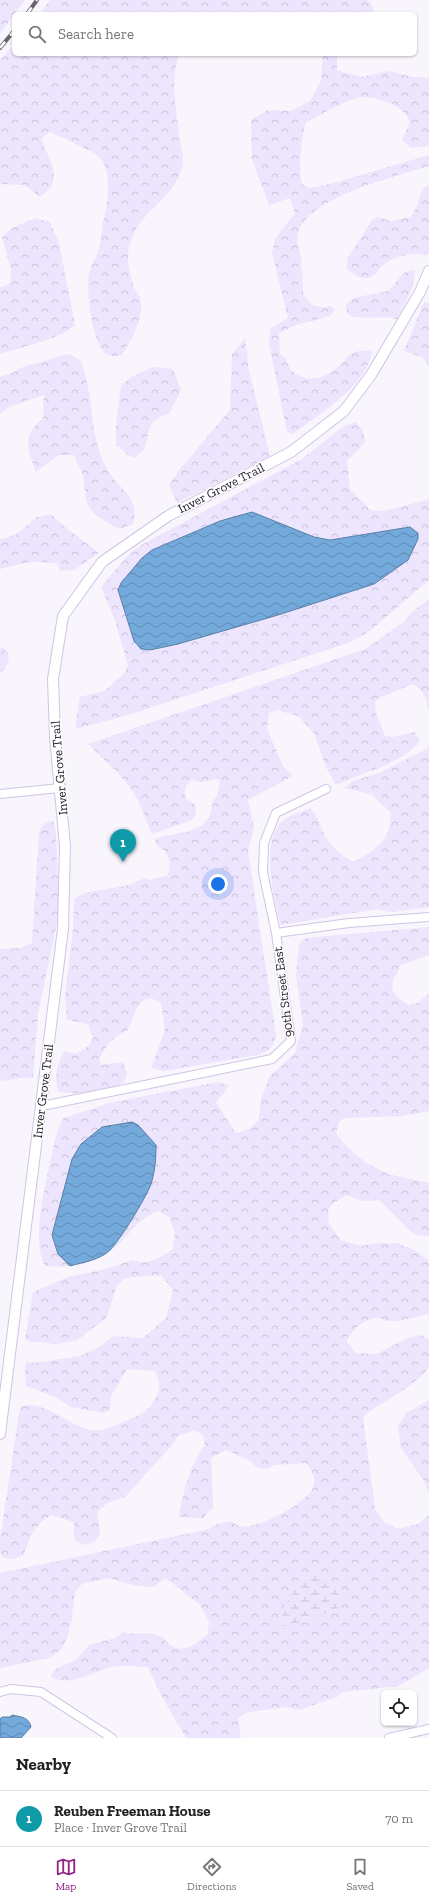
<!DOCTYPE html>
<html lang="en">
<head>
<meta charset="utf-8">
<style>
	:root { --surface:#fff; --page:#f2f2f2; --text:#222; --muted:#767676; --line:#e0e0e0; --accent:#912384 }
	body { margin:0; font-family:"Zilla Slab",serif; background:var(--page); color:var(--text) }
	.controls { position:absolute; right:12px; bottom:12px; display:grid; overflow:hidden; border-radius:6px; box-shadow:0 1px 3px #0004 }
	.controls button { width:36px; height:36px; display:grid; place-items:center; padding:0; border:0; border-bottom:1px solid var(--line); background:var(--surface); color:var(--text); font:20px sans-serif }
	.you { position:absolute; left:218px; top:884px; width:14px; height:14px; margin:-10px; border:3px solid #fff; border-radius:50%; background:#1a73e8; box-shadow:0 0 0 6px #1a73e833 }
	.badge { display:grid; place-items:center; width:26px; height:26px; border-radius:50%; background:var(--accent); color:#fff; font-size:13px; font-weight:700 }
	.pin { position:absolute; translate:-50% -33px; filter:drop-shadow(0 1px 2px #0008) }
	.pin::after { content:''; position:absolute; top:21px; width:14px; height:12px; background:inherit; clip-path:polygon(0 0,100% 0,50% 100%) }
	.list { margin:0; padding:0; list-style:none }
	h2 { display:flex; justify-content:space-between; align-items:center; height:52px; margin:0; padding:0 16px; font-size:17px }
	h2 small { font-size:13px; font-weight:400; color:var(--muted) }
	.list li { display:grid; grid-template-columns:26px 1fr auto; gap:12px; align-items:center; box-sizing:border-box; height:56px; padding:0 16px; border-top:1px solid var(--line) }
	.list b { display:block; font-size:15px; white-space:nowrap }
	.list p { margin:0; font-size:13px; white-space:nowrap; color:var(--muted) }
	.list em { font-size:13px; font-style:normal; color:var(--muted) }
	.icon { flex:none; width:22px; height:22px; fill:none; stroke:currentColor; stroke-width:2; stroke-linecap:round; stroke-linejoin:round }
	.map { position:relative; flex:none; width:429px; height:1738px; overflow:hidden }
	.search { position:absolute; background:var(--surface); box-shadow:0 1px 3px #0004; left:12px; right:12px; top:12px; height:44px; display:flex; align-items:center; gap:10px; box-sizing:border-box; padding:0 14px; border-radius:6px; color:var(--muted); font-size:15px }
	.sheet { height:108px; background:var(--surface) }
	nav { display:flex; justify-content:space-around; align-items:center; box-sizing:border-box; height:56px; border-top:1px solid var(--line); background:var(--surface); font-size:11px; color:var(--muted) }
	nav a { display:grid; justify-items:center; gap:2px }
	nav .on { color:var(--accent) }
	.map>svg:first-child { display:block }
</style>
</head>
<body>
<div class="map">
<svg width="429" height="1738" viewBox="0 0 429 1738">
	<defs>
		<pattern id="forest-crowns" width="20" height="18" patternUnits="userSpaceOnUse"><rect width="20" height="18" fill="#ede4fd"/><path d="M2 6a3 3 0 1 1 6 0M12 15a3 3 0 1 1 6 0" fill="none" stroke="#cbc3d9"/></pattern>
		<pattern id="wetland-marsh" width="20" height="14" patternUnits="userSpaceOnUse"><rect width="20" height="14" fill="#ede4fd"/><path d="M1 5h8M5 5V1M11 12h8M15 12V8" fill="none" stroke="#cbc3d9"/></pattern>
		<pattern id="water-waves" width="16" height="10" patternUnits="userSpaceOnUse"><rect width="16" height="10" fill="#73aadb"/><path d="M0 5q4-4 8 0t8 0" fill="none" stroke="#5e8ab2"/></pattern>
	</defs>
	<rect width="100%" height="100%" fill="#f8f5fc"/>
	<path fill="url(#forest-crowns)" d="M0,0H25L0,33Z
		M50,0H367L370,2L375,14H40Z
		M14,45V54H180C169,75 177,117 180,140C181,147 183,155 183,162C183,165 181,169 180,173C169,203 140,211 131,241C125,258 129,270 134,288C135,291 139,294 140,298C145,317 131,340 122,355C117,356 110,358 105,353C92,342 86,290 89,274C91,264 98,255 100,245C101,240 101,233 102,227C107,208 113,176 101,159C98,153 59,136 50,132L41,139C50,162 65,181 40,197L25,185L0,184V60Z
		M323,54H337V70L362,77L389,71L412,77L429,78V146L411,148L402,140L410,122C404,110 399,107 387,102C380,100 374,97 366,97C350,96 322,115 306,122C301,138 298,169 302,184L309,188L334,183L429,155V166C397,176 304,198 298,235C296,243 300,252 301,260C302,271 303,282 303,293C309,306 317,309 330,306L335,310L330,316L293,326L279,334L280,355L286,358C287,365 291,372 298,375C316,384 329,375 342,363C345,360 347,356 351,354C357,350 365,351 372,350C368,386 320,413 293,434L287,432L269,344L271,328L288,318L272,253L275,239L295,213L290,198L269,205L252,159L251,120L268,110L291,111L310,101L321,81Z
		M429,185V253L426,255C412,252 394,256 382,266C379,268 377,273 374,275C365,283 354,275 347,269V259L372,220L379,217L391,221L411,217L417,206L423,188Z
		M35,218L50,222L59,243L75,325C57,340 22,347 0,354V287H3L10,283L11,269L2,237L12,228Z
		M415,270L412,289L397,319C381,314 362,322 347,314L346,305L353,298L388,291L405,272Z
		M424,302L429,303V366L422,357L404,351Z
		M245,338L249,371L270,456L177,503L169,485L180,469L230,410L232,354Z
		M68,354L80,360C95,394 88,434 106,467C118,490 141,497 133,524L120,529L111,525L93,513L86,501L83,475L74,455H59L36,472C28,450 21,434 43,419L44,395L9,407L0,414V377L12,373L23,367Z
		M153,367L173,369L181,390L169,414C146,420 150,431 144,450L135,458L128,455L116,444V426L121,386L131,377Z
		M356,422L363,431L365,442L347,461L350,489L370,510L383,511L427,500L429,498V580L370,631L348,643L125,716L75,729L80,697L104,691L123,675L128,666L115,620L101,587L130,553L143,544L302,459L344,426Z
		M51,514L64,526L99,553L74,570L60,571L57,563L38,562L24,563L0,569V538L2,539L17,534L37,517Z
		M429,599V713C427,699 425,691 413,684L379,698L375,702L376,713L385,736L393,737L415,732L420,741C401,765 363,772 336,785L326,767L314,733L298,716L277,710L269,713L267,729L283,766L293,776L248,800L254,828L248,851L276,1035C274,1047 270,1051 257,1055L164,1071L151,1068L164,1033L165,1028L161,1003C137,987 135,1019 127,1031C113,1035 105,1048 99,1059L101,1065L123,1062L127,1074L124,1082C109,1091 75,1096 58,1091C54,1078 57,1063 64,1051L76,1054L89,1046L93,1038L88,1024L67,1020L65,997L73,930L74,899L84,893L129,885L145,878L150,880L167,876C172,865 170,851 157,846L155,839C172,832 200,836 210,815C212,811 212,805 213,800L217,797L220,783L219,779L201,782L192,780C184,786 183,792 187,800L193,803L196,807L195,816L192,820L152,834C145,820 142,805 133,792C121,774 103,759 88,744L365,649L404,622L412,612Z
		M3,647L9,655L8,664L0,674V648Z
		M429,744V907L392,912L377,909L281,925C274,899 260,842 282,821C289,815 302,812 310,808C318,816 320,826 325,836C331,847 342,855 353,862C366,856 382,846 388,832C390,826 390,819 391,813L371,794L344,788L355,780L379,773L427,749Z
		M53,821L56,831L59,913L38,1014L33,1077L0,1081V949L19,948L32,943L39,834C41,826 44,822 53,821Z
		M429,927V955L401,965L393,980L392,990L397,997L408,1005L417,1003L429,994V1111L401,1116L345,1118L339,1122L336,1133L344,1144L366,1163L388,1174L429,1183V1236L415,1235L379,1200L361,1201L347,1195L333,1203L328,1210L329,1224L341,1240L361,1246L378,1243H397L416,1251L429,1261V1314C416,1316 403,1322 389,1321C385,1321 381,1318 377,1318C364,1318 352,1331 346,1341L356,1353L377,1354L407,1338L421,1335L429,1339C429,1346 429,1360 429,1366C421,1384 378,1403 363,1417L375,1509L385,1523L399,1529L418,1524L429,1515V1668L399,1686L343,1692L337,1697L299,1710L286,1707L244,1713L238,1719L241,1738H186L160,1693L148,1667C139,1667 129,1665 120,1666C99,1667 71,1689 51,1677L54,1670L77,1659L89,1645L115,1638L123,1632L135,1634L149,1633L163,1637C177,1658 193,1647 208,1634L209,1621L200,1605L166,1578L153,1587L136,1586L109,1578L82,1584L75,1592L71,1623L67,1638L61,1650L49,1658L0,1668V1573L209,1529L217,1524L231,1521C233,1522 236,1525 239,1526C255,1531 306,1504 313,1488C317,1479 312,1470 306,1463L274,1465L268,1469L258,1468L249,1460L226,1450L211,1458L213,1507L203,1518L179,1517C183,1493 190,1464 205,1445L203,1435L195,1430L178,1436L173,1444L125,1497L107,1503L97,1513L100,1535L95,1541L86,1545L77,1542L74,1538V1522L51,1515C32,1527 31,1536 23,1556L13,1559L3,1557L0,1553V1540L20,1407C42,1397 68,1426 91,1430C102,1432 116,1425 126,1421C139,1415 146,1414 153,1402C161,1391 161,1384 155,1371L127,1369L111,1396L110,1409L104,1413L71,1407L56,1397L26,1386L25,1371L26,1362L34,1363L80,1356L101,1346L113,1336L143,1338L166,1318L173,1290L161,1275L125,1278L116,1287L107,1317L76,1341L55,1344L28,1341L25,1339L33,1292L68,1277L106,1269L133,1260C146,1267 162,1257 173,1249L175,1233L169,1217L158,1211C142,1217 132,1230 121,1242C99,1264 74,1268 45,1266C29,1239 49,1171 55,1140L59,1127L64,1118L113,1102L218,1082L228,1085L225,1092L216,1102L233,1129L237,1133L249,1129L259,1120L261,1099L270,1076L295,1053L303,1025L296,974L299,944L306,938Z
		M429,1400V1493L423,1479L401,1448L398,1427L406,1413Z"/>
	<path fill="url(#wetland-marsh)" d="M318,1574C336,1585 340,1586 338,1608L291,1628L282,1625L283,1607L288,1601L296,1586Z"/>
	<path fill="url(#water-waves)" stroke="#5a7fa6" d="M252,512L314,537L330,540L410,527L418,533V539L408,560L374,584L278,615L178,644L150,650L141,649L134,641L118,590L121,583L142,558L152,550L220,521Z
		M132,1122L138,1125L156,1145C156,1158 155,1172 151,1184C146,1198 120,1240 110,1250C100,1260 84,1262 70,1266L58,1254L52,1235L72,1159L81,1144L102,1127Z
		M12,1715C21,1717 29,1717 31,1727L21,1738H0V1719L2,1717H10Z"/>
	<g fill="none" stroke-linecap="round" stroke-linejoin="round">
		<defs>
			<path id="minor" d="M0,794L60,788
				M276,933L349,923L429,917
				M42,1106L272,1059L291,1041L276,933L263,872L264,843L276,813L326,789
				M0,1692L11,1689L41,1692L112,1738
				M389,1738L429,1729"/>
			<path id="tertiary" d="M0,1434L63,929L65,846L55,737L53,679L63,616L102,562L168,516L291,452L344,411L371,375L420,292L429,271"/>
		</defs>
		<use href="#minor" stroke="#d0c4e5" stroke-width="10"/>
		<use href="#tertiary" stroke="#d0c4e5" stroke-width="12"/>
		<use href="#minor" stroke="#fff" stroke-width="8"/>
		<use href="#tertiary" stroke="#fff" stroke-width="10"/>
		<defs>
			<path id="rail" d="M27,14L37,0
				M0,48L14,31"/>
		</defs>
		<use href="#rail" stroke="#68646f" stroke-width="4"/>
		<use href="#rail" stroke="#fff" stroke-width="2.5" stroke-dasharray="8" stroke-linecap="butt"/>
	</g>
	<g text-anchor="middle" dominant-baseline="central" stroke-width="3" stroke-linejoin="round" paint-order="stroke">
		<g font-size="13" fill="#211c29" stroke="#fff">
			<text transform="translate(221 488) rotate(-27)">Inver Grove Trail</text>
			<text transform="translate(59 768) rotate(-95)">Inver Grove Trail</text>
			<text transform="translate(283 992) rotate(-97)">90th Street East</text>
			<text transform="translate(43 1091) rotate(-83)">Inver Grove Trail</text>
		</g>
	</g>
</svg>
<div class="controls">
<button><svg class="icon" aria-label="locate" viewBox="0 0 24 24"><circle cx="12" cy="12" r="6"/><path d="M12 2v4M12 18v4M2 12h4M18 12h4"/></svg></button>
</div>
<div class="you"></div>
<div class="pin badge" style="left:123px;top:862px;background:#0f9aa8">1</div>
<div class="search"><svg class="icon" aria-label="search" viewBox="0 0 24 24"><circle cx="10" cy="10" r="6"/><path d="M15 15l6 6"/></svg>Search here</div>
</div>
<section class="sheet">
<h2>Nearby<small></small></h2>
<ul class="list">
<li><span class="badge" style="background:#0f9aa8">1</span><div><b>Reuben Freeman House</b><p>Place · Inver Grove Trail</p></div><em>70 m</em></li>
</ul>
</section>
<nav>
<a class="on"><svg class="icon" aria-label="map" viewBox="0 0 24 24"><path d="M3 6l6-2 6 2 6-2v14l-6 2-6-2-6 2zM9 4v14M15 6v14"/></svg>Map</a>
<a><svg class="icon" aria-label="directions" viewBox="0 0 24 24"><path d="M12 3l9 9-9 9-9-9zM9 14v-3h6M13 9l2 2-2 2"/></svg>Directions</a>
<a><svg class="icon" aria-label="saved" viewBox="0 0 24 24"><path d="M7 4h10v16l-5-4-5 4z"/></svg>Saved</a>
</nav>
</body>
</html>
